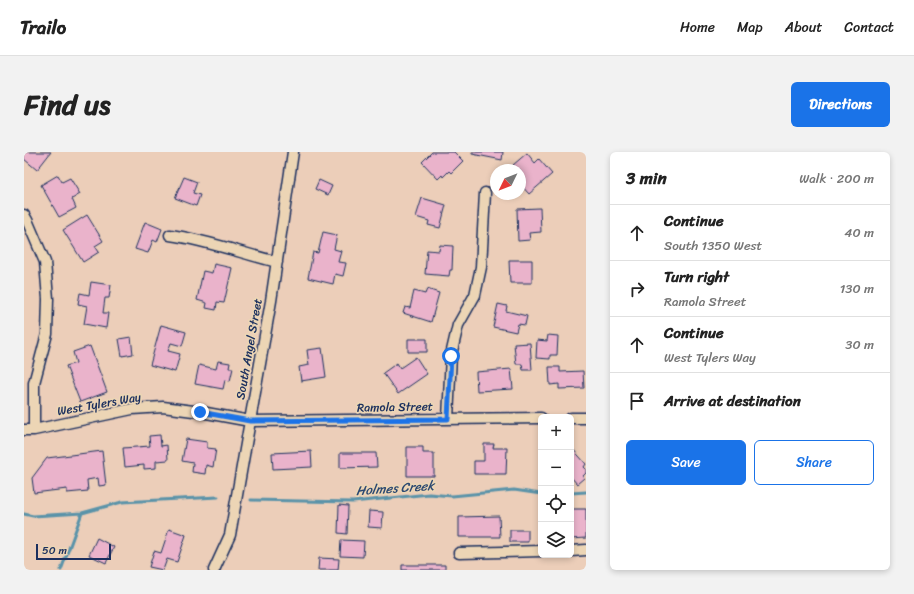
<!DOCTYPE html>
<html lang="en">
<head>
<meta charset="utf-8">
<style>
	:root { --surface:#fff; --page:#f2f2f2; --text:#222; --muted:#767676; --line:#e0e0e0; --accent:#1a73e8 }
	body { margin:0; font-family:Sriracha,sans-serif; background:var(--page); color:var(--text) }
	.controls { position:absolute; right:12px; bottom:12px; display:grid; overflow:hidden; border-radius:6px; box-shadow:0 2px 6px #0003 }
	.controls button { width:36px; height:36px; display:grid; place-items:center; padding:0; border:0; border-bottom:1px solid var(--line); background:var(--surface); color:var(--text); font:20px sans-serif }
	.compass { position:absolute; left:466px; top:12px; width:36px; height:36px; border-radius:50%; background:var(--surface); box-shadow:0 2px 6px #0003; rotate:227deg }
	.scale { position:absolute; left:12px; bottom:10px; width:75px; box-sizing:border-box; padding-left:4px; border:2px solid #1b2f5e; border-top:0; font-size:11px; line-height:14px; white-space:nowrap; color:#1b2f5e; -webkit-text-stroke:3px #ecd5b5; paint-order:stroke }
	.stop { position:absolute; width:12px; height:12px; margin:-9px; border:3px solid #1a73e8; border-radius:50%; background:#fff }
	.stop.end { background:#1a73e8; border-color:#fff; box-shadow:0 1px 4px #0008 }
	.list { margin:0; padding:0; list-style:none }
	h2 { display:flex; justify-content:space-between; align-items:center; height:52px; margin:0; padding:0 16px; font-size:17px }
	h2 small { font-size:13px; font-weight:400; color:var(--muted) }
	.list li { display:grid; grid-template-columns:26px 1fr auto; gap:12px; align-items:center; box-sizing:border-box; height:56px; padding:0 16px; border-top:1px solid var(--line) }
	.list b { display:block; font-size:15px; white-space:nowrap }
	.list p { margin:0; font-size:13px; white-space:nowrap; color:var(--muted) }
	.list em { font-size:13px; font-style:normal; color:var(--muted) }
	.actions { display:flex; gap:8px; padding:12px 16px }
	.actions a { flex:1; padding:9px 0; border:1px solid var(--accent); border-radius:6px; text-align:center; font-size:14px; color:var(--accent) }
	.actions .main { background:var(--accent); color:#fff }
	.icon { flex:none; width:22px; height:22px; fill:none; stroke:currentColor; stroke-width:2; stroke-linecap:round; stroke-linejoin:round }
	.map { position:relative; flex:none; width:562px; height:418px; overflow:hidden; border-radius:6px }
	header { display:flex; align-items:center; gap:24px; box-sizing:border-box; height:56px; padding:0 20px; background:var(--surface); border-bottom:1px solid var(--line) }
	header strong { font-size:19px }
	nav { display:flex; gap:22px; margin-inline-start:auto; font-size:14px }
	.intro { display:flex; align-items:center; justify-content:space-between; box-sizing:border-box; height:96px; padding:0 24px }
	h1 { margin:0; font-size:28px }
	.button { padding:10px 18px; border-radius:6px; background:var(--accent); color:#fff; font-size:14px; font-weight:700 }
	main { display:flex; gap:24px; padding:0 24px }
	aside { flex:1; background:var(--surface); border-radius:6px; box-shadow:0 2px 6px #0003 }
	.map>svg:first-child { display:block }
</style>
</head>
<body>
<header>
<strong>Trailo</strong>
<nav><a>Home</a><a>Map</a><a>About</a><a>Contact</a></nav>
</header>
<div class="intro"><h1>Find us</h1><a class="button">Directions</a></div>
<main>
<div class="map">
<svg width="562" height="418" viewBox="0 0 562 418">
	<rect width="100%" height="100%" fill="#ecceb9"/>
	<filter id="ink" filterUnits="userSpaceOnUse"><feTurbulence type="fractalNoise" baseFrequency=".025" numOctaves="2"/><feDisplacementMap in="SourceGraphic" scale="8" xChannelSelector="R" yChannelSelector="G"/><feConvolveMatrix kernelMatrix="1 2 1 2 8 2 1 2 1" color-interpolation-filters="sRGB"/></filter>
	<g filter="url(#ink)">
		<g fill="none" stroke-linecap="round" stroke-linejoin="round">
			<path stroke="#5a93a9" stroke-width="3" d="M547,341L562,340
				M227,348L329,350L405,342L428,344L490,338L517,342
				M0,362L9,364L58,361L98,350L194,345
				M37,418L58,361"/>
		</g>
		<path fill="#eab3cb" stroke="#1b2f5e" d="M0,0H27L13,18L0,7Z
			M408,0H430L439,9L427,21L425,19L419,25L418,23L414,27L398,10Z
			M448,0H479L478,8L448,2Z
			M503,1L511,11L515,7L528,22L505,42L496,32V24L498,23L496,18H494L489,13Z
			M34,23L38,30L46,26L56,42L48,47L52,56L35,65L17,33Z
			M160,25L173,30L169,41L176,43L172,54L151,46Z
			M295,28L308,34L304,43L291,37Z
			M398,46L422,53L416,76L404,73L405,69L392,65Z
			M516,56L517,80L505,81L506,88L494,89L493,57Z
			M63,63L79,89L71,94L75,100L59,110L39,78Z
			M121,70L138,77L133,90L129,88L124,101L111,97Z
			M299,80L313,83L310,97L317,99L314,110L322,111L319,124L311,122L309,132L284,126L289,100L294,101Z
			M416,93L429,94L428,118H426L425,124L401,122L403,98L415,99Z
			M485,108H508V131H486Z
			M190,112L208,116L200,151L193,150L192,158L182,156L183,151L173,148L179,119L188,121Z
			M67,130L87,133L85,146H81L79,161H84L82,176L60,172L63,154L54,152L56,141L65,143Z
			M403,137L415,141L407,170L379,161L381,155L386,156L390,139L401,142Z
			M474,152L483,154L482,159L503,164L501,173L494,172L492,180L469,175Z
			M137,173L162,180L158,194L147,191L144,199L156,202L151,220L126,213Z
			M524,183L534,184L533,203H526V207L512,206L513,188L523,189Z
			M107,185L109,202L98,204L95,187Z
			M384,187H403V200H384Z
			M506,191L508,218H499L498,212H492L490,192Z
			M66,194L83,240L56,250L42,214L52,211L49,200Z
			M298,196L302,225L277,229L275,215L285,213L283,198Z
			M392,205L403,222L374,242L359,221L373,211L376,216Z
			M194,209L206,211L205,216H209L206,229L201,228L199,237L171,232L175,213L192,217Z
			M525,215H536V220L559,219L560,236L535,237V232L526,233Z
			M487,217L489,237L453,239L452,220Z
			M136,283L137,294L143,293L144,308L132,309V316L120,317V313L101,315L99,296L126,294L125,284Z
			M162,287L183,290V296L192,297L189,315L182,313L181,322L168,320L169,311L158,309Z
			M460,292H470L469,296H483L482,322H450V309H460Z
			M383,295H399V301H410V324H383Z
			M547,295L562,312L560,315L562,317V321L559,324L560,326L553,332L547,325Z
			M78,299L82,333L75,334L74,326L63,328L64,339L43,341V337L10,341L8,326L23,306Z
			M287,299L288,315L249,317L248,301Z
			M316,301H352L353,315L316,316Z
			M315,353L324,354L323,382L314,381Z
			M547,357H562V386L547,387Z
			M345,359L359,360L358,376L344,375Z
			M475,364L476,385H435V365Z
			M145,377L162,383L153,410L143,407L139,418L125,415L130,399L137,401Z
			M486,378H504V390H486Z
			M73,386L90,395L82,411L65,403Z
			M317,388L340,389L339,405L316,404Z
			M295,406L315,407L314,418H294Z
			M378,413H421V418H378Z"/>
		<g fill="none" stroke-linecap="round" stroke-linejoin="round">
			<defs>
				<path id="minor" d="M0,63L3,68L21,110L24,147L23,182L10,231V278
					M146,83C182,88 217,101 253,110
					M547,266H562
					M424,267L427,203L434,173L451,143L457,115L461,41
					M0,278H10L108,257L139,255L177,260L226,269L517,266
					M547,399L562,398
					M435,401L517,399
					M190,418L206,383L247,149L269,0"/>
			</defs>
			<use href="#minor" stroke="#1b2f5e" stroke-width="13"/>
			<use href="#minor" stroke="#ecd5b5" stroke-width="10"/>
		</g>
	</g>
	<g fill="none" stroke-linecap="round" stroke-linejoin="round" filter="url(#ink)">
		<path stroke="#1a73e8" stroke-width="5" d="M176,260L226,269L424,267L427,204"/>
	</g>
	<g text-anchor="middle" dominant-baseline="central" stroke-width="3.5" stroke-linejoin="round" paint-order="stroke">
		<g font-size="12" fill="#1b2f5e" stroke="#ecd5b5">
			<text transform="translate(225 197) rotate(-80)">South Angel Street</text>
			<text transform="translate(75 252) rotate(-10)">West Tylers Way</text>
			<text transform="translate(371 255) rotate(-1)">Ramola Street</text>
		</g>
		<g font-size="13" font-style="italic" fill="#2b4871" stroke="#ecd5b5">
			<text transform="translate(371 336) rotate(-4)">Holmes Creek</text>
		</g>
	</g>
</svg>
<div class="controls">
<button>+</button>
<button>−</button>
<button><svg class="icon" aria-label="locate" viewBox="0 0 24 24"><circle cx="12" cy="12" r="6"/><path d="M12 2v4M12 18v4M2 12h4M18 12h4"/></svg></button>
<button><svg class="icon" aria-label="layers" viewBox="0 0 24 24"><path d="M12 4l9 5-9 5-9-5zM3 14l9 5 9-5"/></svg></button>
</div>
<svg class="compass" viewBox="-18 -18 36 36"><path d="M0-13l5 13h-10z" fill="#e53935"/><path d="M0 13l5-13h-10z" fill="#767676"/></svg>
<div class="scale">50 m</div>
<div class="stop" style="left:427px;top:204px"></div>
<div class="stop end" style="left:176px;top:260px"></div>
</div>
<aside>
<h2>3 min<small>Walk · 200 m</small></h2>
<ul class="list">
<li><svg class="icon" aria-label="ahead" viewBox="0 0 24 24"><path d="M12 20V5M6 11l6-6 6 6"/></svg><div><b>Continue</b><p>South 1350 West</p></div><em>40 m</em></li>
<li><svg class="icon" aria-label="right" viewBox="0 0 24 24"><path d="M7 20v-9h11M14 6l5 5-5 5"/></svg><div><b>Turn right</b><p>Ramola Street</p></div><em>130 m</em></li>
<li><svg class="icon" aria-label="ahead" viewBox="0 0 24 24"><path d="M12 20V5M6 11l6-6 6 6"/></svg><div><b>Continue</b><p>West Tylers Way</p></div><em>30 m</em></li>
<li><svg class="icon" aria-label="arrive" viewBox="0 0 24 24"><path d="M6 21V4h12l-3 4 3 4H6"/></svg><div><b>Arrive at destination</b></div></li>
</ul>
<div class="actions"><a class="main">Save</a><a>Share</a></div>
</aside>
</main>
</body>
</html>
